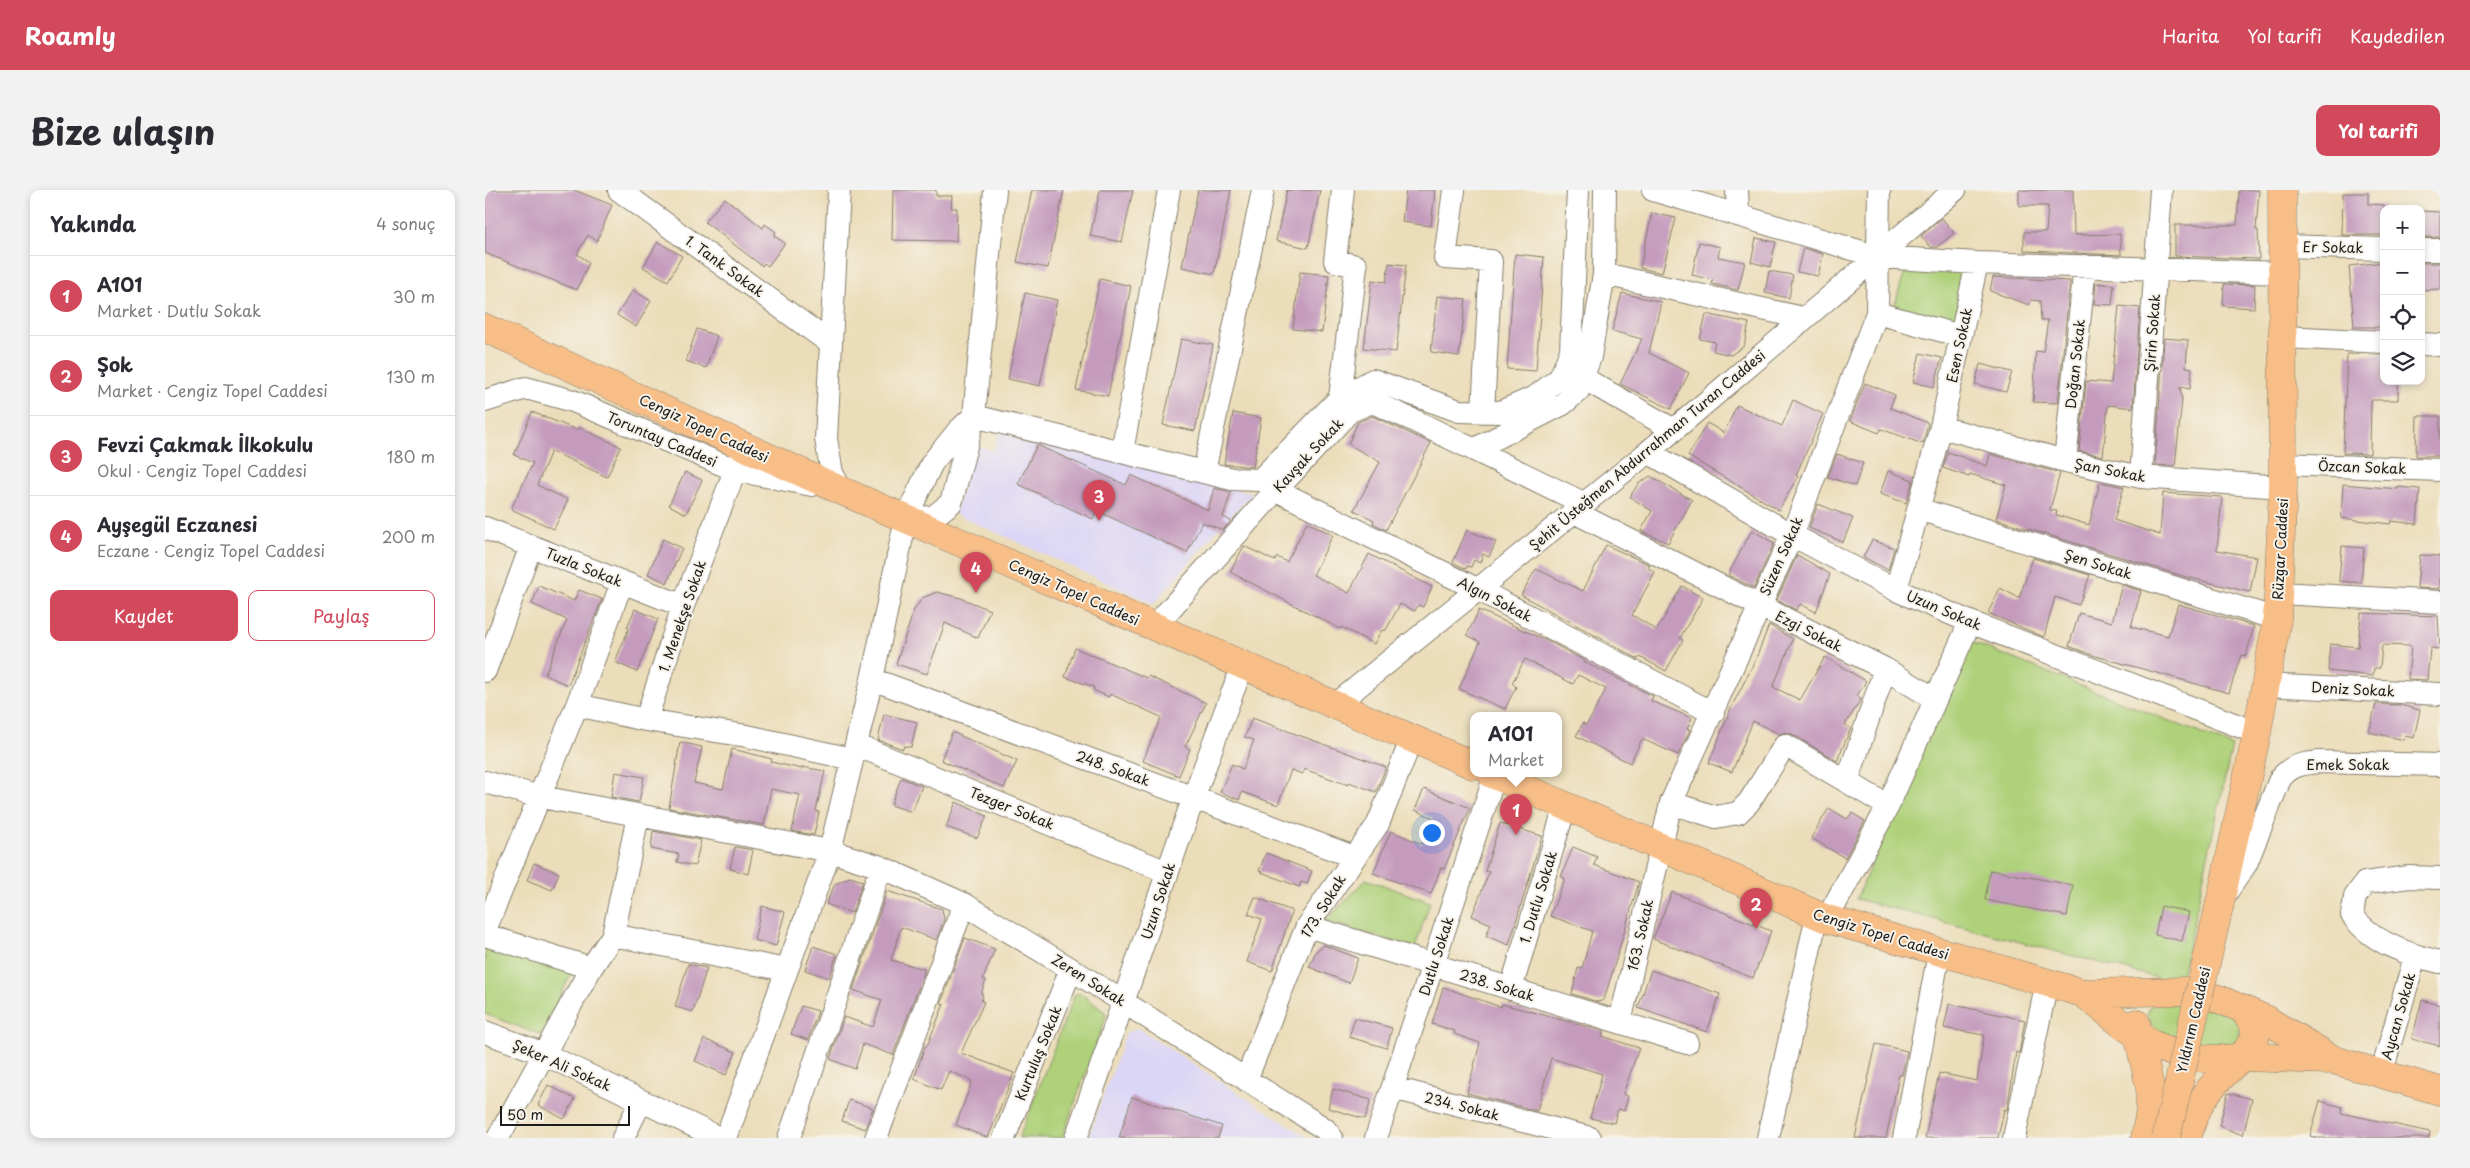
<!DOCTYPE html>
<html lang="tr">
<head>
<meta charset="utf-8">
<style>
	:root { --surface:#fff; --page:#f2f2f3; --text:#2b2b33; --muted:#7c7c81; --line:#e1e1e2; --accent:#d1495b }
	body { margin:0; font-family:"Playpen Sans",sans-serif; background:var(--page); color:var(--text) }
	.controls { position:absolute; right:15px; top:15px; display:grid; overflow:hidden; border-radius:10px; box-shadow:0 2px 8px #0003 }
	.controls button { width:45px; height:45px; display:grid; place-items:center; padding:0; border:0; border-bottom:1px solid var(--line); background:var(--surface); color:var(--text); font:25px sans-serif }
	.scale { position:absolute; left:15px; bottom:12px; width:130px; box-sizing:border-box; padding-left:5px; border:2px solid #1c1c1c; border-top:0; font-size:14px; line-height:18px; white-space:nowrap; color:#1c1c1c; -webkit-text-stroke:4px #f7f3e8; paint-order:stroke }
	.you { position:absolute; left:946px; top:642px; width:18px; height:18px; margin:-12px; border:4px solid #fff; border-radius:50%; background:#1a73e8; box-shadow:0 0 0 8px #1a73e833 }
	.badge { display:grid; place-items:center; width:32px; height:32px; border-radius:50%; background:var(--accent); color:#fff; font-size:16px; font-weight:700 }
	.pin { position:absolute; translate:-50% -41px; filter:drop-shadow(0 1px 2px #0008) }
	.pin::after { content:''; position:absolute; top:26px; width:18px; height:15px; background:inherit; clip-path:polygon(0 0,100% 0,50% 100%) }
	.popup { position:absolute; left:985px; top:522px; width:92px; height:65px; box-sizing:border-box; display:grid; place-content:center; border-radius:10px; background:var(--surface); filter:drop-shadow(0 1px 4px #0005); font-size:16px; white-space:nowrap; color:var(--muted) }
	.popup b { font-size:19px; color:var(--text) }
	.popup::after { content:''; position:absolute; left:50%; top:100%; margin-left:-10px; border:10px solid transparent; border-top-color:var(--surface) }
	.list { margin:0; padding:0; list-style:none }
	h2 { display:flex; justify-content:space-between; align-items:center; height:65px; margin:0; padding:0 20px; font-size:21px }
	h2 small { font-size:16px; font-weight:400; color:var(--muted) }
	.list li { display:grid; grid-template-columns:32px 1fr auto; gap:15px; align-items:center; box-sizing:border-box; height:80px; padding:0 20px; border-top:1px solid var(--line) }
	.list b { display:block; font-size:19px; white-space:nowrap }
	.list p { margin:0; font-size:16px; white-space:nowrap; color:var(--muted) }
	.list em { font-size:16px; font-style:normal; color:var(--muted) }
	.actions { display:flex; gap:10px; padding:15px 20px }
	.actions a { flex:1; padding:11px 0; border:1px solid var(--accent); border-radius:10px; text-align:center; font-size:18px; color:var(--accent) }
	.actions .main { background:var(--accent); color:#fff }
	.icon { flex:none; width:28px; height:28px; fill:none; stroke:currentColor; stroke-width:2; stroke-linecap:round; stroke-linejoin:round }
	.map { position:relative; flex:none; width:1955px; height:948px; overflow:hidden; border-radius:10px }
	header { display:flex; align-items:center; gap:30px; box-sizing:border-box; height:70px; padding:0 25px; background:var(--accent); color:#fff }
	header strong { font-size:24px }
	nav { display:flex; gap:28px; margin-inline-start:auto; font-size:18px }
	.intro { display:flex; align-items:center; justify-content:space-between; box-sizing:border-box; height:120px; padding:0 30px }
	h1 { margin:0; font-size:35px }
	.button { padding:12px 22px; border-radius:10px; background:var(--accent); color:#fff; font-size:18px; font-weight:700 }
	main { display:flex; gap:30px; padding:0 30px }
	aside { flex:1; background:var(--surface); border-radius:10px; box-shadow:0 2px 8px #0003 }
	.map>svg:first-child { display:block }
</style>
</head>
<body>
<header>
<strong>Roamly</strong>
<nav><a>Harita</a><a>Yol tarifi</a><a>Kaydedilen</a></nav>
</header>
<div class="intro"><h1>Bize ulaşın</h1><a class="button">Yol tarifi</a></div>
<main>
<aside>
<h2>Yakında<small>4 sonuç</small></h2>
<ul class="list">
<li><span class="badge">1</span><div><b>A101</b><p>Market · Dutlu Sokak</p></div><em>30 m</em></li>
<li><span class="badge">2</span><div><b>Şok</b><p>Market · Cengiz Topel Caddesi</p></div><em>130 m</em></li>
<li><span class="badge">3</span><div><b>Fevzi Çakmak İlkokulu</b><p>Okul · Cengiz Topel Caddesi</p></div><em>180 m</em></li>
<li><span class="badge">4</span><div><b>Ayşegül Eczanesi</b><p>Eczane · Cengiz Topel Caddesi</p></div><em>200 m</em></li>
</ul>
<div class="actions"><a class="main">Kaydet</a><a>Paylaş</a></div>
</aside>
<div class="map">
<svg width="1955" height="948" viewBox="0 0 1955 948">
	<rect width="100%" height="100%" fill="#f7f3e8"/>
	<filter id="ink" filterUnits="userSpaceOnUse"><feTurbulence type="fractalNoise" baseFrequency=".02" numOctaves="2"/><feDisplacementMap in="SourceGraphic" scale="10" xChannelSelector="R" yChannelSelector="G"/><feConvolveMatrix kernelMatrix="1 2 1 2 8 2 1 2 1" color-interpolation-filters="sRGB"/></filter>
	<filter id="wash" filterUnits="userSpaceOnUse"><feTurbulence type="fractalNoise" baseFrequency=".0096" numOctaves="4" result="noise"/><feDisplacementMap in="SourceGraphic" scale="20" xChannelSelector="R" yChannelSelector="G"/><feGaussianBlur stdDeviation="1.12" result="paint"/><feColorMatrix in="noise" values="0 0 0 0 0 0 0 0 0 0 0 0 0 0 0 0 0 1.4 0 .05"/><feComposite in="paint" operator="in"/></filter>
	<g filter="url(#wash)">
		<rect width="100%" height="100%" fill="#ebddb9"/>
		<path fill="#dcd6f6" d="M517,237L747,299L768,303L734,338L669,414L470,324L489,255L508,261Z
			M653,838L737,893L824,948H603L641,843Z"/>
		<path fill="#afd17a" stroke="#66764b" d="M1421,78L1477,82L1481,86L1469,136L1408,119Z
			M1484,451L1747,556L1695,794L1371,709Z
			M881,689L945,712L930,758L841,731Z
			M0,758L87,782L56,845L0,824Z
			M595,803L620,822L621,827L577,948H534L590,804Z
			M1692,811L1747,824L1755,837L1754,849C1739,867 1683,847 1667,836L1662,825L1665,816L1674,812Z"/>
		<g id="blocks">
			<path fill="#c49bbd" d="M0,0H89L127,15L112,51L103,45L92,64L104,72L92,100L0,63Z
				M408,0H451V6H467L466,18H472L471,51L407,50Z
				M547,0H579L563,78L532,72Z
				M615,0H648L637,52L605,46Z
				M713,0H746L729,84L697,77Z
				M802,0H835L823,58L791,51Z
				M921,0H950L946,36L917,32Z
				M1534,0H1588L1589,45L1635,44L1636,65L1539,61V42H1561L1563,16H1534Z
				M1754,0H1774L1771,40H1773L1774,69L1690,66V35H1752Z
				M1858,3H1883V14L1899,15V45H1857Z
				M240,8L278,38L280,34L291,42L289,46L300,53L283,76L279,73L277,76L220,32Z
				M1936,21L1955,22V47H1936Z
				M1167,23L1191,28L1177,83L1155,78Z
				M1457,28L1469,43L1452,57H1446L1436,46Z
				M1271,48L1291,52L1285,77L1266,72Z
				M173,52L197,66L183,91L158,77Z
				M1214,52L1235,57L1233,67L1260,72L1253,100L1227,94L1228,90L1207,85Z
				M1318,58L1338,64L1333,86L1312,82Z
				M1030,64L1059,67L1051,181L1022,179Z
				M1899,72V137H1869L1864,76Z
				M904,73L921,75L911,162L879,158L887,90L901,92Z
				M1936,73H1955V99L1936,100Z
				M1284,81L1308,85L1304,108L1280,103Z
				M815,82L844,85L837,142L808,139Z
				M1508,87L1585,91L1573,213L1548,212L1551,161L1558,162L1563,130H1556L1555,111L1546,110L1544,115L1505,101Z
				M615,89L646,96L623,206L591,200Z
				M1611,93L1629,95L1627,115L1609,114Z
				M1739,94L1770,95L1769,118L1738,116Z
				M148,100L166,111L151,137L132,125Z
				M540,103L572,110L555,196L523,189Z
				M1137,103L1176,112L1164,163L1204,183L1186,219L1135,194L1157,149L1127,141Z
				M952,106L981,109L974,166L946,162Z
				M1634,116L1655,118L1648,218L1623,215L1618,266L1594,261L1601,191L1626,193Z
				M1221,124L1264,133L1259,156L1246,165L1228,161L1230,152L1215,149Z
				M212,139L232,146L221,178L201,171Z
				M1679,148L1703,150L1701,177L1707,178L1705,199L1695,197L1697,210L1690,276L1670,275Z
				M696,149L728,155L710,241L678,235Z
				M1435,163L1457,168L1449,197L1428,192Z
				M1862,164L1899,165V191H1913V210H1886L1885,264L1858,263Z
				M1495,174L1527,182L1521,202L1490,194Z
				M1380,193L1410,205L1405,218L1443,233L1438,254L1396,239L1394,243L1365,231Z
				M1308,210L1338,224L1311,285L1313,286L1294,320L1203,266L1222,233L1239,243L1252,215L1297,236Z
				M47,222L92,240L93,237L136,257L122,287L66,261L52,295L83,310L69,339L26,319L48,273L29,265Z
				M748,223L776,228L768,277L739,274Z
				M887,226L946,253L901,340L888,333L889,330L869,320L895,272L863,254L873,232Z
				M1932,226H1955V266H1931Z
				M552,255L641,295L646,285L723,320L729,298L746,302L738,327L746,331L738,340L717,332L702,363L612,321L608,329L533,294Z
				M1463,262L1502,276L1505,264L1575,283L1565,320L1572,321L1571,325L1604,335L1615,292L1639,297L1629,330L1675,345L1678,303L1737,307L1732,360L1772,367L1765,402L1701,387L1511,329L1521,295L1485,284L1484,287L1458,278Z
				M1352,264L1378,273L1370,296L1343,287Z
				M1403,281L1428,290L1421,313L1395,304Z
				M200,282L217,290L201,324L184,315Z
				M1165,286L1207,310L1183,353L1156,341L1167,321L1145,307L1153,294Z
				M1858,294L1913,299V297L1935,299L1932,334L1906,331L1905,334L1856,328Z
				M1333,314L1368,328L1358,352L1324,338Z
				M822,332L848,345L828,385L864,403L884,364L947,397L938,417L933,415L930,421L915,414L901,440L896,441L889,454L856,437L855,439L745,382L759,356L790,371L792,367L802,372Z
				M982,340L1011,352L1004,367L998,364L995,373L989,370L986,377L982,376L981,379L968,372Z
				M1267,340L1289,353L1269,398L1243,385Z
				M178,349L197,358L182,393L163,384Z
				M1387,350L1409,358L1403,380L1378,367Z
				M1121,355L1165,375L1163,378L1170,382L1147,425L1172,440L1197,396L1218,408L1195,448L1198,450L1181,481L1155,467L1153,469L1137,460L1036,405L1051,379L1098,401Z
				M1857,356L1879,358L1876,393L1854,391Z
				M1312,365L1345,384L1331,422L1315,414L1311,420L1292,410Z
				M1935,365L1955,366V399L1932,398Z
				M1548,368L1605,385L1594,415L1570,407L1559,447L1503,423L1515,398L1534,408Z
				M1637,395L1656,401L1646,437L1683,446L1693,414L1769,436L1761,466L1756,465L1744,503L1607,465L1584,456L1594,423L1627,432Z
				M54,396L89,411L94,400L117,409L83,495L60,485L82,430L47,414Z
				M452,402L476,408L505,420L493,448L460,433L442,484L411,474L429,420L437,408Z
				M150,419L173,429L152,482L130,472L144,438L142,437Z
				M994,420L1069,454L1100,471L1099,472L1168,506L1166,511L1207,528L1202,539L1205,540L1193,565L1157,549L1145,573L1091,546L1098,533L1101,535L1107,526L1121,499L1093,485L1088,494L1040,469L1027,493L1031,497L1020,519L974,499L995,452L982,445Z
				M1876,423L1953,426L1955,459L1945,458L1942,490L1923,489L1926,456L1897,455L1895,478H1889L1888,486L1843,481L1845,454L1873,457Z
				M1284,435L1308,449L1288,497L1315,510L1340,467L1381,491L1372,506L1376,509L1375,511L1360,535L1366,538L1352,571L1307,544L1300,542L1294,544L1268,531L1247,582L1224,573L1246,518L1270,471Z
				M590,458L662,488L663,486L721,513L700,557L705,559L694,586L658,571L676,527L625,504L624,507L608,500L609,497L580,487Z
				M1891,514L1915,515L1935,520L1929,548L1920,546L1919,550L1884,542Z
				M399,524L432,532L426,557L419,556L418,559L393,550Z
				M767,528L901,577L891,602L864,592L863,595L819,579L817,584L806,580L793,615L757,602L754,610L735,602L747,574L758,579L769,550L760,547Z
				M467,542L532,571L519,598L456,570Z
				M195,552L217,557L209,593L238,599L247,559L287,569L286,572L317,579V577L340,581L331,621L334,622L329,645L307,641L315,605L286,599L279,635L184,618Z
				M130,582L159,587L154,612L126,607Z
				M416,588L437,596L427,622L406,615Z
				M939,599L985,618L959,679L956,677L946,704L888,683L906,641L937,654L948,628L930,620Z
				M471,612L502,626L492,648L461,637Z
				M1344,618L1362,629L1367,623L1380,631L1360,668L1326,648Z
				M1015,633L1057,646L1024,755L1001,746L1006,734L987,726L1004,682L1000,681Z
				M168,641L216,650L210,676L192,672L194,664L166,659Z
				M250,657L268,660L263,684L245,679Z
				M1088,657L1112,667L1109,675L1154,692L1119,810L1113,812L1087,804L1093,778L1097,779L1107,741L1065,726L1080,688L1076,687Z
				M781,663L827,681L822,694L816,692L814,697L774,681Z
				M49,673L74,683L67,700L42,690Z
				M1505,680L1588,695L1582,726L1500,710Z
				M365,687L378,691L367,723L341,714L350,694Z
				M402,701L457,719L459,729L452,750L416,737L406,770L439,779V783L408,865L378,854L370,879L345,869L359,827L388,837L397,810L368,800Z
				M1187,702L1286,741L1268,788L1168,749Z
				M770,707L807,721L787,781L762,772L777,729L763,724Z
				M277,716L300,722L291,756L269,750Z
				M1676,716L1704,722L1697,751L1670,745Z
				M480,748L510,759L498,789L501,790L496,804L498,805L496,811L499,812L476,863L529,883L503,948L471,935L487,891L464,881L456,900L429,889L440,856H442L459,814L456,813Z
				M839,755L873,768L864,793L824,777L831,761Z
				M328,756L352,764L344,788L320,780Z
				M203,774L222,778L208,822L190,817Z
				M1166,780L1235,804L1222,842L1153,818Z
				M958,797L1016,817L1017,814L1119,841L1117,846L1154,858L1138,904L1143,906L1139,921L1133,919L1129,933L1105,928L1117,884L1066,868L1052,921L982,903L995,853L969,844L970,841L947,834Z
				M1937,810L1955,815V856L1927,849Z
				M1464,814L1540,830L1534,863L1531,862L1523,914L1522,920L1519,919L1513,948H1440L1454,883L1492,891L1499,845L1459,838Z
				M316,816L333,821L323,850L306,844Z
				M870,828L907,838L902,858L864,847Z
				M219,849L251,862L241,885L210,871Z
				M1391,854L1422,861L1417,885H1414L1401,948H1370Z
				M63,895L90,909L79,929L53,915Z
				M848,899L886,910L880,929L843,918Z
				M1743,903L1767,909L1758,945L1734,936Z
				M647,907L737,936L733,948H634Z
				M364,910L388,918L380,939L357,931Z
				M1835,911L1857,917L1856,923L1945,942L1944,948H1832L1825,946Z"/>
		</g>
	</g>
	<g filter="url(#ink)">
		<use href="#blocks" fill-opacity="0" stroke="#847c6a" stroke-width="1"/>
		<g fill="none" stroke-linecap="round" stroke-linejoin="round">
			<defs>
				<path id="minor" d="M134,0L345,153
					M354,0L341,249L347,283L357,301
					M969,0L960,68L1006,71L998,222
					M1168,0L1394,67L1492,73L1797,83
					M1252,0L1253,24
					M1797,56L1899,59
					M1936,60H1955
					M1119,84L1318,128
					M1392,123L1476,146
					M1798,147L1899,152
					M1936,154L1955,155
					M1098,188L1189,240
					M855,208L871,76L850,71L858,0
					M0,211L41,198L88,211L250,280L327,295
					M489,226L747,289L775,290L855,208L888,190L974,221L1015,222L1050,207L1075,188L1086,161L1093,0
					M1456,237L1580,271L1656,287L1798,297
					M990,259L1078,214L1093,201L1105,167L1119,84L1120,0
					M637,262L684,0
					M1163,262L1307,345L1411,400L1485,432L1772,543
					M1580,271L1600,76
					M1798,274L1955,280
					M719,282L778,0
					M1656,287L1676,0
					M791,300L994,400L1228,523
					M1433,319L1792,429
					M1089,322L1400,479L1450,509
					M421,328L448,327L466,313L489,226L510,0
					M0,338L198,416
					M1411,400L1456,237L1492,73
					M1794,403L1955,412
					M669,437L791,300L865,221L887,212L930,231L1100,314
					M0,481L46,356
					M387,489L869,667
					M1781,495L1955,504
					M92,515L161,530L198,416L256,265
					M850,515L1163,262L1470,0
					M161,530L262,546L367,569
					M371,555L682,682
					M0,592L56,607L345,661L396,677L479,714L586,779L840,939L847,948
					M1362,592L1400,479
					M1186,613L1231,627L1253,623L1264,612L1300,555L1403,616
					M1955,688L1924,687L1880,693L1870,707L1867,725C1887,753 1923,765 1955,772
					M1739,706L1761,674L1795,589C1806,575 1816,574 1833,572L1955,575
					M1342,729L1403,616L1485,432
					M822,736L1202,853
					M0,740L92,515L137,392
					M0,745L106,778
					M128,745L301,780
					M1026,799L1080,616
					M1135,832L1186,613L1307,345L1392,123L1394,0
					M0,842L57,863L234,948
					M1896,885L1930,767
					M761,890L822,736L893,634L927,548
					M908,898L1105,948
					M13,948L106,778L128,745L153,626
					M138,948L156,911
					M241,948L345,661L387,489L421,328L447,273L473,241L489,226
					M304,948L396,677
					M391,948L479,714
					M519,948L586,779
					M591,948C647,791 697,631 758,475
					M891,948L1010,585
					M1283,948L1332,725
					M1419,948L1454,763
					M1529,948L1562,792"/>
				<path id="major" d="M0,138L357,301L988,575
					M1007,584L1342,729L1598,803L1638,835L1653,845L1665,897V921L1660,948
					M1735,713L1772,543L1792,429L1798,297L1797,0
					M1598,803L1702,801L1734,809L1780,829L1849,870L1955,901
					M1651,833L1653,845C1683,867 1721,872 1757,867L1770,849L1769,834L1758,819
					M1702,948C1714,905 1726,896 1757,867L1842,870"/>
			</defs>
			<use href="#minor" stroke="#847c6a" stroke-width="24"/>
			<use href="#major" stroke="#847c6a" stroke-width="29"/>
			<use href="#minor" stroke="#fff" stroke-width="22"/>
			<use href="#major" stroke="#f7be88" stroke-width="28"/>
			<defs>
				<path id="major-bridge" d="M1681,948L1735,713"/>
			</defs>
			<use href="#major-bridge" stroke="#847c6a" stroke-width="29" stroke-linecap="butt"/>
			<use href="#major-bridge" stroke="#f7be88" stroke-width="28"/>
		</g>
	</g>
	<g text-anchor="middle" dominant-baseline="central" stroke-width="4" stroke-linejoin="round" paint-order="stroke">
		<g font-size="14" fill="#1c1c1c" stroke="#f7f3e8">
			<text transform="translate(1848 57) rotate(1)">Er Sokak</text>
			<text transform="translate(240 76) rotate(36)">1. Tank Sokak</text>
			<text transform="translate(1667 143) rotate(-86)">Şirin Sokak</text>
			<text transform="translate(1474 155) rotate(-78)">Esen Sokak</text>
			<text transform="translate(1590 174) rotate(-84)">Doğan Sokak</text>
			<text transform="translate(219 238) rotate(25)">Cengiz Topel Caddesi</text>
			<text transform="translate(177 249) rotate(23)">Toruntay Caddesi</text>
			<text transform="translate(1162 260) rotate(-40)">Şehit Üsteğmen Abdurrahman Turan Caddesi</text>
			<text transform="translate(823 265) rotate(-47)">Kavşak Sokak</text>
			<text transform="translate(1877 277) rotate(2)">Özcan Sokak</text>
			<text transform="translate(1625 280) rotate(11)">Şan Sokak</text>
			<text transform="translate(1795 359) rotate(-87)">Rüzgar Caddesi</text>
			<text transform="translate(1296 366) rotate(-66)">Süzen Sokak</text>
			<text transform="translate(1613 374) rotate(17)">Şen Sokak</text>
			<text transform="translate(99 377) rotate(22)">Tuzla Sokak</text>
			<text transform="translate(589 402) rotate(24)">Cengiz Topel Caddesi</text>
			<text transform="translate(1010 409) rotate(27)">Algın Sokak</text>
			<text transform="translate(1459 420) rotate(23)">Uzun Sokak</text>
			<text transform="translate(197 426) rotate(-71)">1. Menekşe Sokak</text>
			<text transform="translate(1324 441) rotate(27)">Ezgi Sokak</text>
			<text transform="translate(1868 499) rotate(3)">Deniz Sokak</text>
			<text x="1863" y="574">Emek Sokak</text>
			<text transform="translate(628 578) rotate(20)">248. Sokak</text>
			<text transform="translate(527 618) rotate(22)">Tezger Sokak</text>
			<text transform="translate(1053 707) rotate(-73)">1. Dutlu Sokak</text>
			<text transform="translate(673 711) rotate(-72)">Uzun Sokak</text>
			<text transform="translate(838 716) rotate(-58)">173. Sokak</text>
			<text transform="translate(1396 744) rotate(17)">Cengiz Topel Caddesi</text>
			<text transform="translate(1155 745) rotate(-77)">163. Sokak</text>
			<text transform="translate(951 766) rotate(-72)">Dutlu Sokak</text>
			<text transform="translate(604 790) rotate(32)">Zeren Sokak</text>
			<text transform="translate(1012 795) rotate(17)">238. Sokak</text>
			<text transform="translate(1913 826) rotate(-74)">Aycan Sokak</text>
			<text transform="translate(1708 830) rotate(-77)">Yıldırım Caddesi</text>
			<text transform="translate(553 863) rotate(-68)">Kurtuluş Sokak</text>
			<text transform="translate(77 875) rotate(24)">Şeker Ali Sokak</text>
			<text transform="translate(977 916) rotate(14)">234. Sokak</text>
		</g>
	</g>
</svg>
<div class="controls">
<button>+</button>
<button>−</button>
<button><svg class="icon" aria-label="locate" viewBox="0 0 24 24"><circle cx="12" cy="12" r="6"/><path d="M12 2v4M12 18v4M2 12h4M18 12h4"/></svg></button>
<button><svg class="icon" aria-label="layers" viewBox="0 0 24 24"><path d="M12 4l9 5-9 5-9-5zM3 14l9 5 9-5"/></svg></button>
</div>
<div class="scale">50 m</div>
<div class="you"></div>
<div class="pin badge" style="left:1031px;top:645px">1</div>
<div class="popup"><b>A101</b>Market</div>
<div class="pin badge" style="left:1271px;top:739px">2</div>
<div class="pin badge" style="left:614px;top:331px">3</div>
<div class="pin badge" style="left:491px;top:403px">4</div>
</div>
</main>
</body>
</html>
